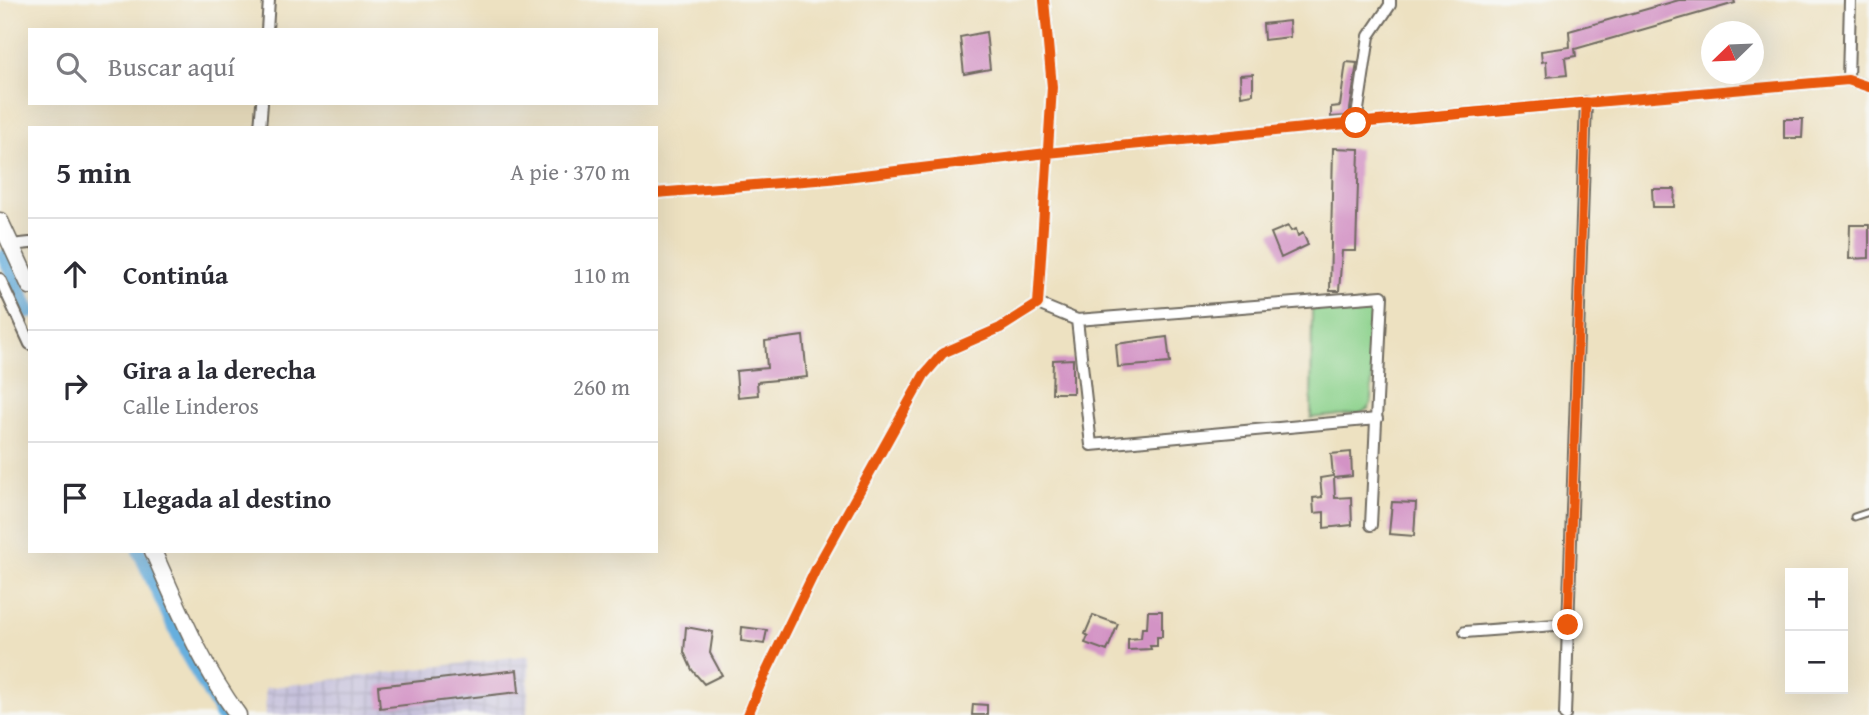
<!DOCTYPE html>
<html lang="es">
<head>
<meta charset="utf-8">
<style>
	:root { --surface:#fff; --page:#f7f7f7; --text:#2b2b33; --muted:#7c7c81; --line:#e1e1e2 }
	body { margin:0; font-family:"Gentium Book Plus",serif; background:var(--page); color:var(--text) }
	.controls { position:absolute; right:21px; bottom:21px; display:grid; overflow:hidden; border-radius:0px; box-shadow:0 7px 28px #0002 }
	.controls button { width:63px; height:63px; display:grid; place-items:center; padding:0; border:0; border-bottom:2px solid var(--line); background:var(--surface); color:var(--text); font:35px sans-serif }
	.compass { position:absolute; left:1701px; top:21px; width:63px; height:63px; border-radius:50%; background:var(--surface); box-shadow:0 7px 28px #0002; rotate:247deg }
	.stop { position:absolute; width:21px; height:21px; margin:-16px; border:5px solid #ea580c; border-radius:50%; background:#fff }
	.stop.end { background:#ea580c; border-color:#fff; box-shadow:0 2px 7px #0008 }
	.list { margin:0; padding:0; list-style:none }
	h2 { display:flex; justify-content:space-between; align-items:center; height:91px; margin:0; padding:0 28px; font-size:30px }
	h2 small { font-size:23px; font-weight:400; color:var(--muted) }
	.list li { display:grid; grid-template-columns:46px 1fr auto; gap:21px; align-items:center; box-sizing:border-box; height:112px; padding:0 28px; border-top:2px solid var(--line) }
	.list b { display:block; font-size:26px; white-space:nowrap }
	.list p { margin:0; font-size:23px; white-space:nowrap; color:var(--muted) }
	.list em { font-size:23px; font-style:normal; color:var(--muted) }
	.icon { flex:none; width:38px; height:38px; fill:none; stroke:currentColor; stroke-width:2; stroke-linecap:round; stroke-linejoin:round }
	.map { position:relative; flex:none; width:1869px; height:715px; overflow:hidden }
	.search { position:absolute; background:var(--surface); box-shadow:0 7px 28px #0002; left:28px; top:28px; width:630px; height:77px; display:flex; align-items:center; gap:18px; box-sizing:border-box; padding:0 24px; border-radius:0px; color:var(--muted); font-size:26px }
	.panel { position:absolute; background:var(--surface); box-shadow:0 7px 28px #0002; left:28px; top:126px; width:630px; height:427px; border-radius:0px }
	.map>svg:first-child { display:block }
</style>
</head>
<body>
<div class="map">
<svg width="1869" height="715" viewBox="0 0 1869 715">
	<defs>
		<pattern id="industrial-grid" width="8" height="8" patternUnits="userSpaceOnUse" patternTransform="scale(1.75)"><rect width="8" height="8" fill="#c5c0db"/><path d="M0 4h8M4 0v8" fill="none" stroke="#a9a5bc"/></pattern>
	</defs>
	<rect width="100%" height="100%" fill="#f6f6f2"/>
	<filter id="ink" filterUnits="userSpaceOnUse"><feTurbulence type="fractalNoise" baseFrequency=".0143" numOctaves="2"/><feDisplacementMap in="SourceGraphic" scale="14" xChannelSelector="R" yChannelSelector="G"/><feConvolveMatrix kernelMatrix="1 2 1 2 8 2 1 2 1" color-interpolation-filters="sRGB"/></filter>
	<filter id="wash" filterUnits="userSpaceOnUse"><feTurbulence type="fractalNoise" baseFrequency=".00686" numOctaves="4" result="noise"/><feDisplacementMap in="SourceGraphic" scale="28" xChannelSelector="R" yChannelSelector="G"/><feGaussianBlur stdDeviation="1.57" result="paint"/><feColorMatrix in="noise" values="0 0 0 0 0 0 0 0 0 0 0 0 0 0 0 0 0 1.4 0 .05"/><feComposite in="paint" operator="in"/></filter>
	<g filter="url(#wash)">
		<rect width="100%" height="100%" fill="#ede1c1"/>
		<path fill="url(#industrial-grid)" d="M530,655L527,715H266L265,688Z"/>
		<path fill="#8cd28c" stroke="#5c7e5c" stroke-width="2" d="M1369,304L1375,309L1371,402L1369,409L1360,413L1311,418L1312,309Z"/>
		<g fill="none" stroke-linecap="round" stroke-linejoin="round">
			<path stroke="#66afde" stroke-width="14" d="M4,256L30,312
				M139,551L186,653L222,715"/>
		</g>
		<g id="blocks">
			<path fill="#d393c5" d="M1679,0H1734L1735,3L1575,49L1576,56L1565,58L1567,75L1547,77L1546,61L1542,62L1541,51L1570,47L1569,31Z
				M1289,21L1290,37L1264,40L1263,24Z
				M986,32L990,69L964,74L960,37Z
				M1346,62L1357,63L1349,116L1331,117V107L1340,106Z
				M1253,74V94L1241,96L1240,75Z
				M1784,119H1803L1802,138H1784Z
				M1333,148L1359,149L1356,251H1342L1339,291H1330Z
				M1652,189H1675L1674,207H1653Z
				M1850,225H1869V258L1849,259Z
				M1288,226L1291,231L1296,229L1298,236L1303,233L1308,245L1281,258L1271,233Z
				M803,336L807,377L757,382L758,395L738,397L736,371L767,368L765,341Z
				M1167,337L1170,363L1118,367L1116,344Z
				M1073,359V393H1052L1053,360Z
				M1351,452L1352,476L1334,478L1335,498L1351,497L1352,525L1324,528V512L1314,513L1313,498L1322,497L1320,478L1333,476L1331,454Z
				M1392,502L1416,503L1414,536L1389,534Z
				M1148,611H1162V637H1157V646H1150L1151,649L1128,650V639L1141,638L1142,628H1147Z
				M1093,615L1118,624L1107,651L1085,643L1088,636L1085,634Z
				M686,627L713,632L710,653L722,675L704,684L692,670L684,652Z
				M742,627L767,630L764,644L741,641Z
				M517,670L519,692L380,708L378,686Z
				M973,704L987,705V715H972Z"/>
		</g>
	</g>
	<g filter="url(#ink)">
		<use href="#blocks" fill-opacity="0" stroke="#6f6b60" stroke-width="2"/>
		<g fill="none" stroke-linecap="round" stroke-linejoin="round">
			<defs>
				<path id="lane" d="M1854,517L1869,512"/>
				<path id="street" d="M267,30L269,0
					M1848,80L1850,0
					M1356,123L1369,36L1390,5V0
					M260,128L262,103
					M656,193L829,179L1047,153L1356,123L1848,80L1869,87
					M11,245L30,243
					M0,279L30,344
					M1038,304L1077,320L1382,296L1371,525
					M1077,320L1091,445L1377,419
					M1465,632L1568,624
					M748,715L760,685L816,569L924,375L943,353L1000,328L1038,304L1052,87L1044,0
					M1565,715L1586,102"/>
				<path id="secondary" d="M0,221L30,286
					M153,551C178,607 201,665 238,715"/>
			</defs>
			<use href="#lane" stroke="#6f6b60" stroke-width="9"/>
			<use href="#street" stroke="#6f6b60" stroke-width="14"/>
			<use href="#secondary" stroke="#6f6b60" stroke-width="19"/>
			<use href="#lane" stroke="#fff" stroke-width="5"/>
			<use href="#street" stroke="#fff" stroke-width="10"/>
			<use href="#secondary" stroke="#fff" stroke-width="16"/>
			<defs>
				<path id="cycleway" d="M656,193L829,179L1047,153L1356,123L1848,80L1869,87
					M748,715L760,685L816,569L924,375L943,353L1000,328L1038,304L1052,87L1044,0"/>
			</defs>
			<use href="#cycleway" stroke="#f6f6f2" stroke-width="15"/>
			<use href="#cycleway" stroke="#e8590c" stroke-width="10"/>
		</g>
	</g>
	<g fill="none" stroke-linecap="round" stroke-linejoin="round" filter="url(#ink)">
		<path stroke="#ea580c" stroke-width="9" d="M1356,123L1586,102L1568,625"/>
	</g>
</svg>
<div class="controls">
<button>+</button>
<button>−</button>
</div>
<svg class="compass" viewBox="-18 -18 36 36"><path d="M0-13l5 13h-10z" fill="#e53935"/><path d="M0 13l5-13h-10z" fill="#7c7c81"/></svg>
<div class="stop" style="left:1356px;top:123px"></div>
<div class="stop end" style="left:1568px;top:625px"></div>
<div class="search"><svg class="icon" aria-label="search" viewBox="0 0 24 24"><circle cx="10" cy="10" r="6"/><path d="M15 15l6 6"/></svg>Buscar aquí</div>
<section class="panel">
<h2>5 min<small>A pie · 370 m</small></h2>
<ul class="list">
<li><svg class="icon" aria-label="ahead" viewBox="0 0 24 24"><path d="M12 20V5M6 11l6-6 6 6"/></svg><div><b>Continúa</b></div><em>110 m</em></li>
<li><svg class="icon" aria-label="right" viewBox="0 0 24 24"><path d="M7 20v-9h11M14 6l5 5-5 5"/></svg><div><b>Gira a la derecha</b><p>Calle Linderos</p></div><em>260 m</em></li>
<li><svg class="icon" aria-label="arrive" viewBox="0 0 24 24"><path d="M6 21V4h12l-3 4 3 4H6"/></svg><div><b>Llegada al destino</b></div></li>
</ul>
</section>
</div>
</body>
</html>
